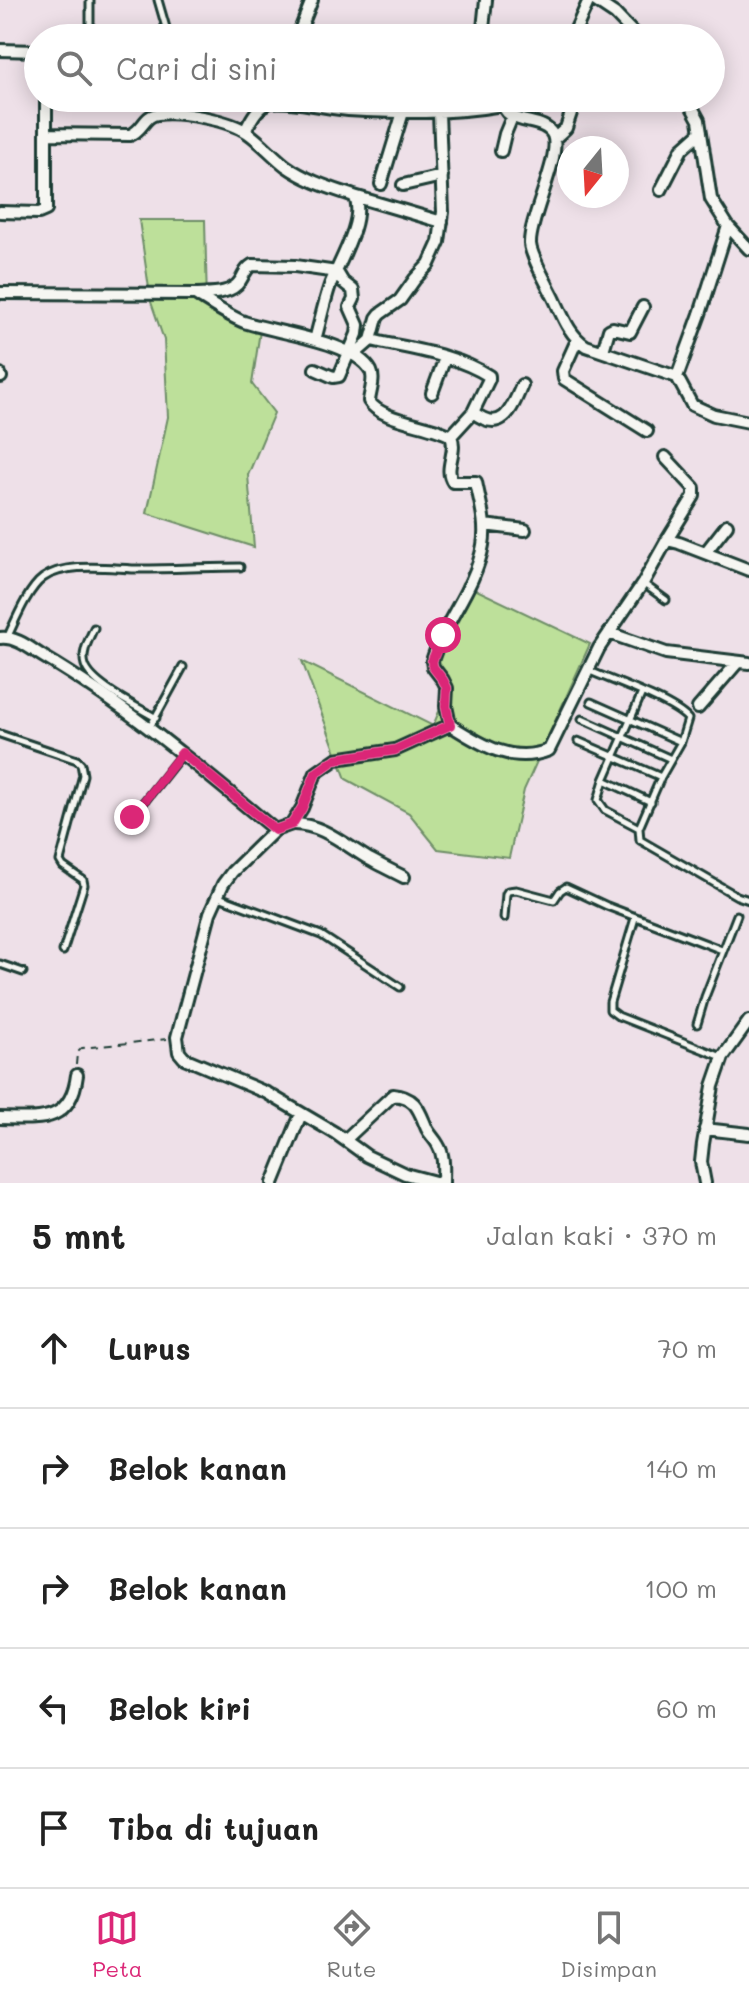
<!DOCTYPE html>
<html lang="id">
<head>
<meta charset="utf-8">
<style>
	:root { --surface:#fff; --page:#f6f6f6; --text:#222; --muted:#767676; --line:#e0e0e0; --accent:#db2777 }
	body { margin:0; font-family:Mali,sans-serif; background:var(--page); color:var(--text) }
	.compass { position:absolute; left:557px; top:136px; width:72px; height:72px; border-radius:50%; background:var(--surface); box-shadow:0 4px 20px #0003; rotate:198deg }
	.stop { position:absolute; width:24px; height:24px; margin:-18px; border:6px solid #db2777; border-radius:50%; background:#fff }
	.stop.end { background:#db2777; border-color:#fff; box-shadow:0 2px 8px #0008 }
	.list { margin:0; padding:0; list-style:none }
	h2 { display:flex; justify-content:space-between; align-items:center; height:104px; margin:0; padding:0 32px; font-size:34px }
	h2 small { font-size:26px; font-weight:400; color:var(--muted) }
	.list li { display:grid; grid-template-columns:52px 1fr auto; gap:24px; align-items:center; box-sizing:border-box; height:120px; padding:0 32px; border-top:2px solid var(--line) }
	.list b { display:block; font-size:30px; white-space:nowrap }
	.list em { font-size:26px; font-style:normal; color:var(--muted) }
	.icon { flex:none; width:44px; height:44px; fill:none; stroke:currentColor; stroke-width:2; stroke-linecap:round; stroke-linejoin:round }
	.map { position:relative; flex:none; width:749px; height:1183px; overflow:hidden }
	.search { position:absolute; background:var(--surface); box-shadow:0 4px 20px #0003; left:24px; right:24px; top:24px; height:88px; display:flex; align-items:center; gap:20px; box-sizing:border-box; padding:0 28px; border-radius:44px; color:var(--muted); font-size:30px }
	.sheet { height:704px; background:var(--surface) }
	nav { display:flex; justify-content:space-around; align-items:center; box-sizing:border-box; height:112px; border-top:2px solid var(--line); background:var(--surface); font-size:22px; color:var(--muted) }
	nav a { display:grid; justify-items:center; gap:4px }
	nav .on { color:var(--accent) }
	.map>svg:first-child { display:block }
</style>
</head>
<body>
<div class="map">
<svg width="749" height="1183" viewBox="0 0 749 1183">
	<rect width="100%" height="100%" fill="#eee0e8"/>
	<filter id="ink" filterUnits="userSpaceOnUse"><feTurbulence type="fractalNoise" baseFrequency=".0125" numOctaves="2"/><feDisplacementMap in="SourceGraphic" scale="16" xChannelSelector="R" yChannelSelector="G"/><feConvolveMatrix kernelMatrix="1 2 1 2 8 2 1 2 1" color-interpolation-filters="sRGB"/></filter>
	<g filter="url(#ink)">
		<path fill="#bde09a" stroke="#6e8e67" stroke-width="2" d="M139,220H205L207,304L260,331L252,384L274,413L248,475L254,547L147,513L168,417L164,340L151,302Z
			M462,583L590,644L524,790L509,858L438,849L409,813L346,779L302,661L433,726L450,685L434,661Z"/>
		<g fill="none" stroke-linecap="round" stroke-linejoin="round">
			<defs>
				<path id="lane" d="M90,0V38
					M158,0L169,38
					M644,584L666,600
					M94,628C89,639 81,653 85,665C91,685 138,707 156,718
					M8,636C16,619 28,589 43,578C67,561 113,569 141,569C174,569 207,567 240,567
					M590,671C615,682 671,701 688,719L681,742L661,777L639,828L640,840L737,896L749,900
					M591,702L681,742
					M582,719L671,759
					M150,727L183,667
					M0,734L77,760L81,764L83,775L60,861L63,866L83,880L84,885L63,951
					M578,741L661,777
					M604,780L651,802
					M132,817L182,754
					M639,828L605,810L598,800L604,780L642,693
					M219,897L321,935L400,987
					M504,918L506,894L508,891L516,890L554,900L560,891L566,887L607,906L722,950
					M635,918L610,1002V1010L618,1016L722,1057
					M0,964L23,972
					M697,1024L705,997L737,915"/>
				<path id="street" d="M594,0L615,14L638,38
					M297,38L312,0
					M482,38L486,0
					M572,38L589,0
					M0,50L38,51
					M711,53L713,51
					M501,98C504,129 543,115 553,135C562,156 529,218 530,244C531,257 549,287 555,300C563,317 570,336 586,346L677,377L692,405L714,415L749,422
					M687,98L699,120L711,199L728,226L749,249
					M245,131C251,120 256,108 268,103C284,97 329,109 348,110C400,113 450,114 502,105
					M46,134L130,135C143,131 144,115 158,114C180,111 230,120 248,133C262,143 273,156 286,166C307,181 331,188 354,196C367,217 338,264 330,285C324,303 320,322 315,340
					M554,139L566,128L576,98
					M501,151L505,134L512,117
					M381,184L403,112
					M403,185L442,176
					M661,190L682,149L701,132
					M354,196L442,222
					M0,212L39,213L46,210V98
					M0,293L195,294C210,293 231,295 240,281C245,274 244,270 252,265L295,266L337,272L343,282L353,290L354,299L350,307L358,325L357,334L339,376L333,377L315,369
					M195,294C211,304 227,315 244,322C275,333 355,341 371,371C375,379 370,392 369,401C380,421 432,424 451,436
					M371,340C409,349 455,354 489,376V379L473,412L451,436
					M577,340L563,371L564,379L647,431
					M603,351L609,330L613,328L630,332L643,307
					M355,354L371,340L377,318L380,314L400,300L415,279L429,264L439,242L443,212L439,113
					M0,374L1,377
					M677,377L700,314L728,226
					M432,393L445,358
					M473,412C502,435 512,409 522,385
					M484,525L525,530
					M667,540L679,543L749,570
					M705,553L727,525
					M609,633L666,653L749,663
					M0,638C16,636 31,649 44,657C127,706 201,769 275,830
					M698,708L738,662
					M450,725L446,706L447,688L443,680L433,667L432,661C444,621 476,587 483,545C487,524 480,503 476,482H453C443,468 458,453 451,436
					M292,824C321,823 345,845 369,859C380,865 392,871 404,877
					M0,1118C39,1119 71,1124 77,1075
					M705,1129L749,1134
					M345,1140L393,1095C417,1097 419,1111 427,1129C430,1135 435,1139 438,1145C445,1156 443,1170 443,1183
					M273,1183L301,1114
					M439,1183L405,1174L367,1156L335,1133L267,1093L184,1058L179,1052L177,1037L210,913L223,884L232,872L275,830L292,824L302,808L316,773L336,759L395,750L450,725C480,744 512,765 549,750L599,648L643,583L667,540L694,496V488L665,457
					M705,1183L701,1162L703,1144L713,1086L723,1057L749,1021"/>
			</defs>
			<use href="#lane" stroke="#1f3d34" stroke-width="11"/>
			<use href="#street" stroke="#1f3d34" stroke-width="16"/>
			<path stroke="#1f3d34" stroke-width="2" stroke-dasharray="8 6" stroke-linecap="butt" d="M76,1065L77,1053L82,1048L167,1039"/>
			<use href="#lane" stroke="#f6f6f2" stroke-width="5"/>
			<use href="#street" stroke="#f6f6f2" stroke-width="10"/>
		</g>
	</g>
	<g fill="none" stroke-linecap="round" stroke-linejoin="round" filter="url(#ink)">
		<path stroke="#db2777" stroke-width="10" d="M132,817L182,753L275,830L292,824L302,808L316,773L336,759L395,750L450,725L446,706L447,688L443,680L433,667L432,661L443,635"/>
	</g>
</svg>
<svg class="compass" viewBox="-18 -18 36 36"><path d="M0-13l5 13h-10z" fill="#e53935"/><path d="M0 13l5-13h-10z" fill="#767676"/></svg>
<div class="stop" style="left:443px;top:635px"></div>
<div class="stop end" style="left:132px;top:817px"></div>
<div class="search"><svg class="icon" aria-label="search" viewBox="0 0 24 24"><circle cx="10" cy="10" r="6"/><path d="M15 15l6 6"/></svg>Cari di sini</div>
</div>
<section class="sheet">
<h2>5 mnt<small>Jalan kaki · 370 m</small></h2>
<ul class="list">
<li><svg class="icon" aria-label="ahead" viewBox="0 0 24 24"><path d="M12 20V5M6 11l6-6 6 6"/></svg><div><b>Lurus</b></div><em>70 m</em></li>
<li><svg class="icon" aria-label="right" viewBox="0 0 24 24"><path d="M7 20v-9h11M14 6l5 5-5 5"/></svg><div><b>Belok kanan</b></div><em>140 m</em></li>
<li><svg class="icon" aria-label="right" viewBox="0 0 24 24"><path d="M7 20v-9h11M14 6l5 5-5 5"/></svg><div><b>Belok kanan</b></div><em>100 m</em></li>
<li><svg class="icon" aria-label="left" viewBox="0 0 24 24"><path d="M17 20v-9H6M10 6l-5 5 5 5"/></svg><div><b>Belok kiri</b></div><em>60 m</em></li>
<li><svg class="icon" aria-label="arrive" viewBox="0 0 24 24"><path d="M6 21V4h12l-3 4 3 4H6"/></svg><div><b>Tiba di tujuan</b></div></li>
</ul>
</section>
<nav>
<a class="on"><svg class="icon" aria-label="map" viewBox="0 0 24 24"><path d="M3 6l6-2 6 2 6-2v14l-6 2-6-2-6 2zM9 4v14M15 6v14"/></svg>Peta</a>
<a><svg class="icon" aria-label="directions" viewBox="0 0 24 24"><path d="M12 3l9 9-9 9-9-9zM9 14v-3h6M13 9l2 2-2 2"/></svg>Rute</a>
<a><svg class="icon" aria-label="saved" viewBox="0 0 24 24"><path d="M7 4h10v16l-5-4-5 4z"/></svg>Disimpan</a>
</nav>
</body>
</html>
